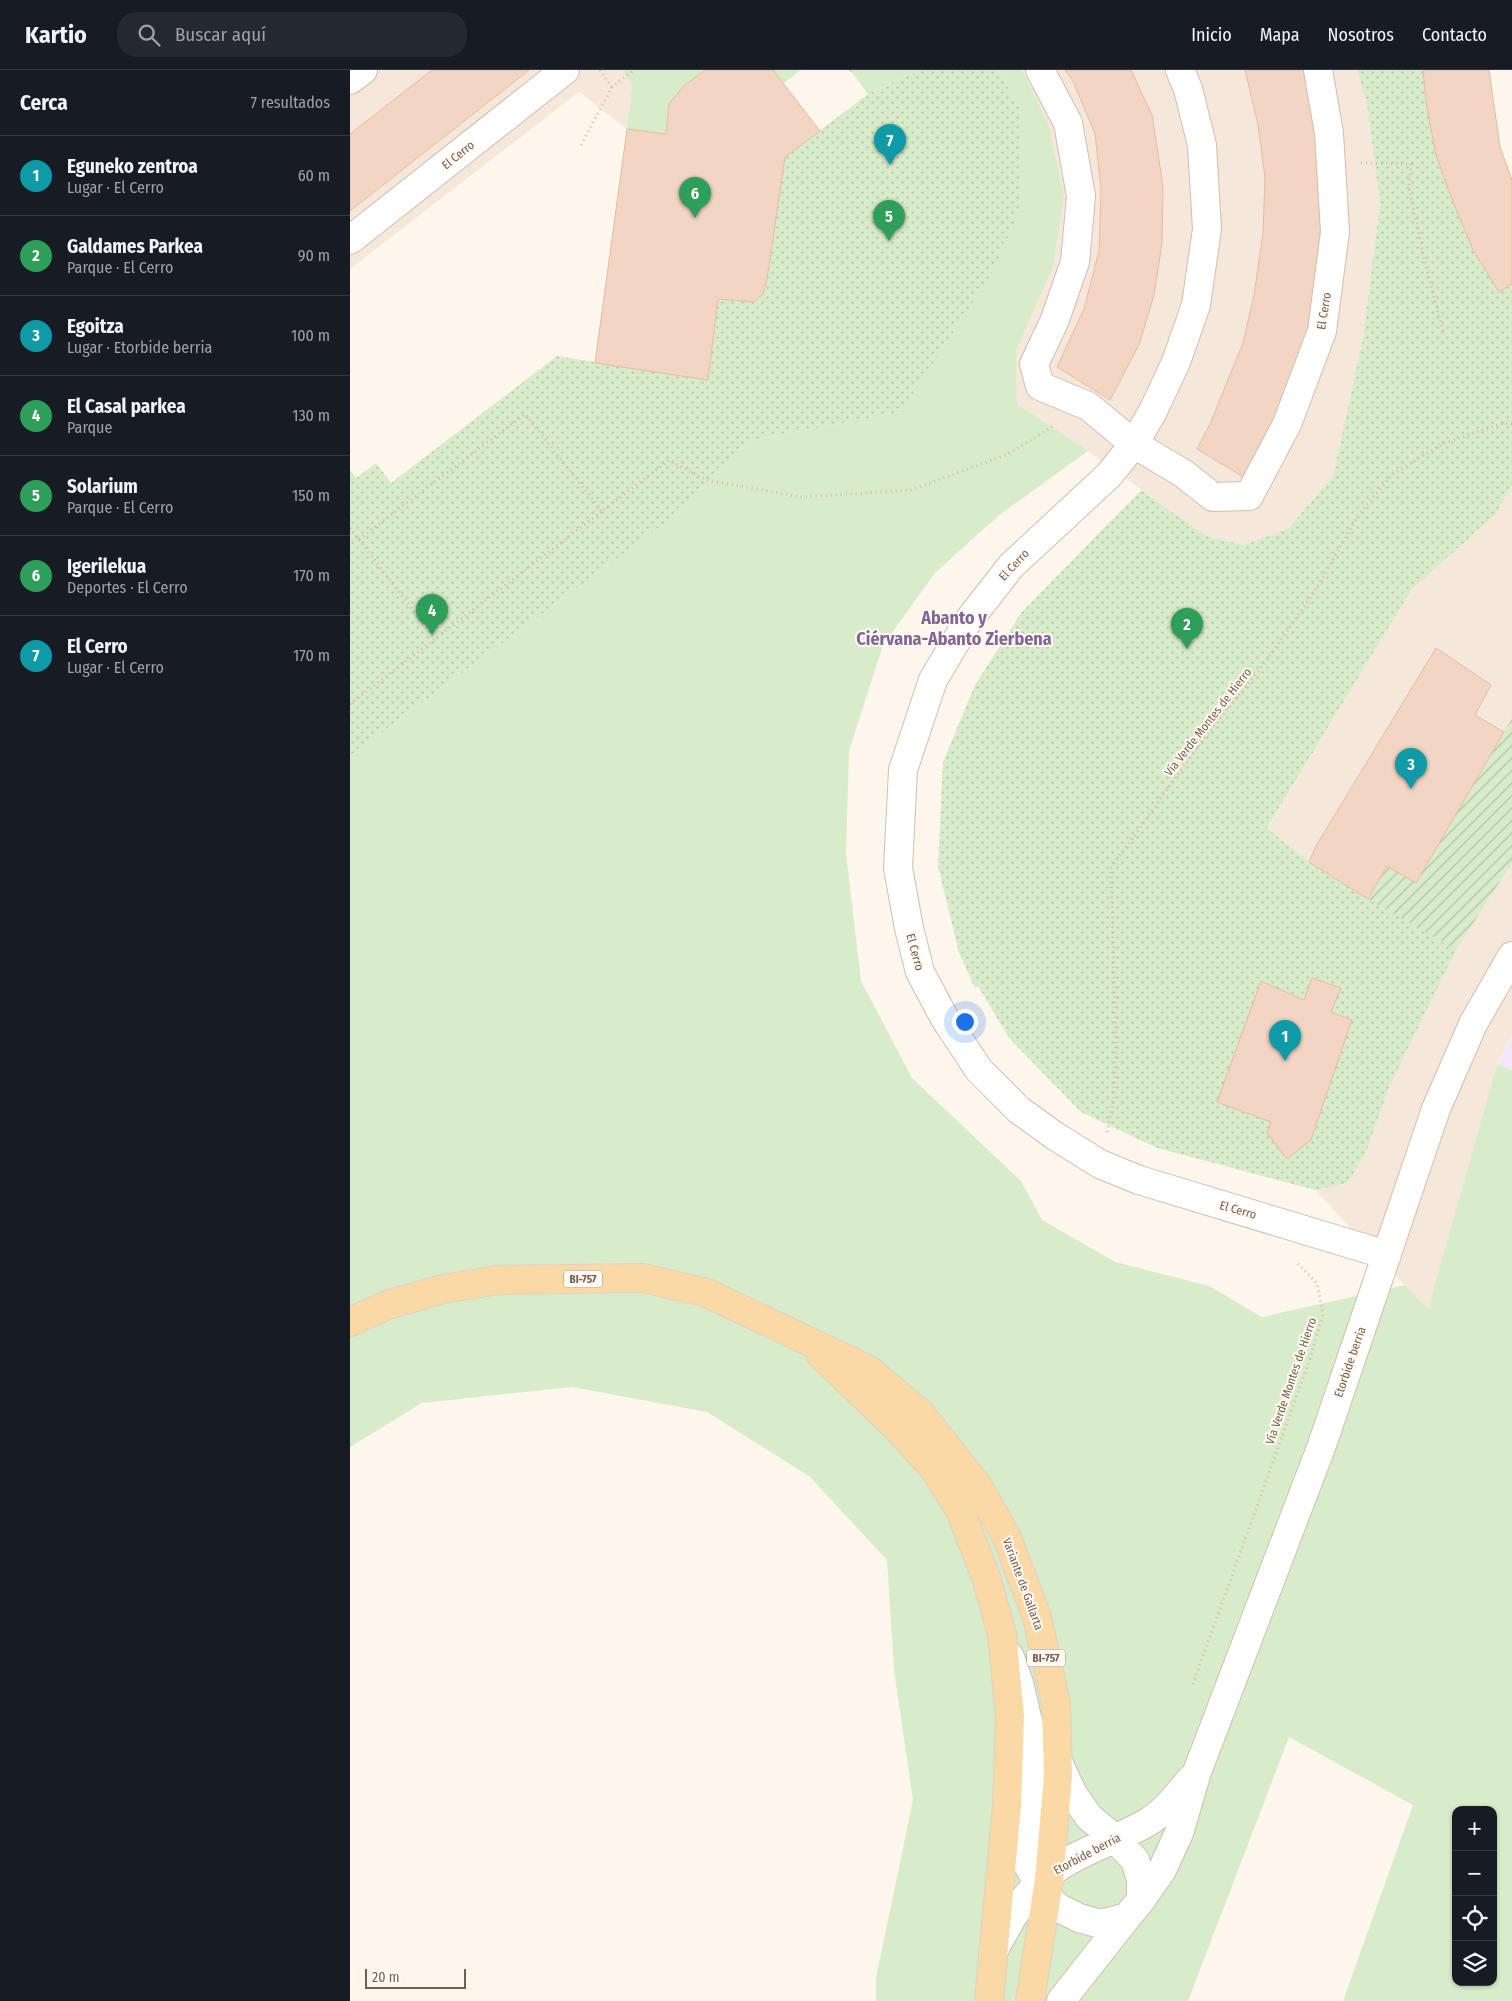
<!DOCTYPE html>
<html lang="es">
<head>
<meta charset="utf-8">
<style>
	:root { --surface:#171b24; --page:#242831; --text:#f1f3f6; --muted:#9ea1a6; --line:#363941; --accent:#0f766e }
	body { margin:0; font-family:"Fira Sans Condensed",sans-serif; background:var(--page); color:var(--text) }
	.controls { position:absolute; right:15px; bottom:15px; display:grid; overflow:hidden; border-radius:10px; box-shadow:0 1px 4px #0004 }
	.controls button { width:45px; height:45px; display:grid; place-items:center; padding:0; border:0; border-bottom:1px solid var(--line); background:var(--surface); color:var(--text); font:25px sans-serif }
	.scale { position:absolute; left:15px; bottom:12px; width:101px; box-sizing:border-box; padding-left:5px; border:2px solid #7a5c4d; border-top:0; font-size:14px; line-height:18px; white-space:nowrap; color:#7a5c4d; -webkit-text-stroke:4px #fffaf3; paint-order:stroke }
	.you { position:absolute; left:614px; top:951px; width:18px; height:18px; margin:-12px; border:4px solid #fff; border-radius:50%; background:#1a73e8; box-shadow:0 0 0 8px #1a73e833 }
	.badge { display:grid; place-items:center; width:32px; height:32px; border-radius:50%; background:var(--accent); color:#fff; font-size:16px; font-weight:700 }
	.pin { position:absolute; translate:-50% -41px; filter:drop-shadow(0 1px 2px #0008) }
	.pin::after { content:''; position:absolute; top:26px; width:18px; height:15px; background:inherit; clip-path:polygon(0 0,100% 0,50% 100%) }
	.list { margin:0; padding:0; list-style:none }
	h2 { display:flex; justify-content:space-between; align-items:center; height:65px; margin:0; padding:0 20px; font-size:21px }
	h2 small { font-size:16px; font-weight:400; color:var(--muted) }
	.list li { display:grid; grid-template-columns:32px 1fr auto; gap:15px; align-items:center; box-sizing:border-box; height:80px; padding:0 20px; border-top:1px solid var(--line) }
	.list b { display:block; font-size:19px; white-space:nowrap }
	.list p { margin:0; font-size:16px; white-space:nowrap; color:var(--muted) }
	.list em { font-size:16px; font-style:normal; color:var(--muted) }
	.icon { flex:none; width:28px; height:28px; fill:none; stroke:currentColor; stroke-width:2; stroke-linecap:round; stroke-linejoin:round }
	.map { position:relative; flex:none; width:1162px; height:1931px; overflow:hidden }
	header { display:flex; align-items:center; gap:30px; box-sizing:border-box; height:70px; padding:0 25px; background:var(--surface); border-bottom:1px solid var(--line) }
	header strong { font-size:24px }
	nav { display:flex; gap:28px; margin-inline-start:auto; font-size:18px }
	.search { width:350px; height:45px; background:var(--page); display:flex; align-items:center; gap:12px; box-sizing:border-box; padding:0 18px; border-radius:20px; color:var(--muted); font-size:19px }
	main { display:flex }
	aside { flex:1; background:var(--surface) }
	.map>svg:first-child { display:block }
</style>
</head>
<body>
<header>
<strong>Kartio</strong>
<div class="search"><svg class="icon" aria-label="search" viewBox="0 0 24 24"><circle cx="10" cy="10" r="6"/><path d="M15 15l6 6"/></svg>Buscar aquí</div>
<nav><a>Inicio</a><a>Mapa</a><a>Nosotros</a><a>Contacto</a></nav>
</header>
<main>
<aside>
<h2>Cerca<small>7 resultados</small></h2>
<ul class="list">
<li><span class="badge" style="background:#0f9aa8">1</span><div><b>Eguneko zentroa</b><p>Lugar · El Cerro</p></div><em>60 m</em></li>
<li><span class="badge" style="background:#2e9e5b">2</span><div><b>Galdames Parkea</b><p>Parque · El Cerro</p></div><em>90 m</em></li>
<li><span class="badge" style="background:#0f9aa8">3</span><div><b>Egoitza</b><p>Lugar · Etorbide berria</p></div><em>100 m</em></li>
<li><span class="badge" style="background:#2e9e5b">4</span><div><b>El Casal parkea</b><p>Parque</p></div><em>130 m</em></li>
<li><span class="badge" style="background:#2e9e5b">5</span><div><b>Solarium</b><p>Parque · El Cerro</p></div><em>150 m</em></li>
<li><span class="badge" style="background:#2e9e5b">6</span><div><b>Igerilekua</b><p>Deportes · El Cerro</p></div><em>170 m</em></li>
<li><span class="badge" style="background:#0f9aa8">7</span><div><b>El Cerro</b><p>Lugar · El Cerro</p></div><em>170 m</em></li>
</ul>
</aside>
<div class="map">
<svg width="1162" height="1931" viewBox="0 0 1162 1931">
	<defs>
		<pattern id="park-dots" width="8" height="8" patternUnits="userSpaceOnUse" patternTransform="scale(1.25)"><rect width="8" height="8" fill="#d8ecc9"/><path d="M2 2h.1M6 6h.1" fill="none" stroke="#b4c2a5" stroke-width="1.8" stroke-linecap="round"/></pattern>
		<pattern id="garden-furrows" width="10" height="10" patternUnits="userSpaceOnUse" patternTransform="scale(1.25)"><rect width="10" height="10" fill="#d8ecc9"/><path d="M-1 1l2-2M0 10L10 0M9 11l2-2" fill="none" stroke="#b4c2a5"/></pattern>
	</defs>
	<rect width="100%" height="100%" fill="#fdf6ec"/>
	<path fill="#f5e8da" d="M0,0H273L282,17L277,59L229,22L0,199Z
		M672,0H1007L1017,34L1030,133L1013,268L983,406L938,459L894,475L854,465L738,381L667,334L666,281L703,197L698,53Z
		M1162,415V965L1147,994L1078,1240L965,1120L997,1113L1015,1085L1040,1015L1018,829L959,792L917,759L1062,519L1145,445Z"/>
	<path fill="#f3e8fa" d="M1162,965V1001L1147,994Z"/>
	<path fill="#d8ecc9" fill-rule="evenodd" d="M273,0H355L319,34L316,64L277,59L282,17Z
		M423,0H451L434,13Z
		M500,0H569L518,24Z
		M649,0H672L698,53L714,126L703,197L666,281L667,334L738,381L648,446L585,503L533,575L499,681L496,783L511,911L562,1008L671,1111L692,1150L765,1192L859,1216L912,1247L1055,1215L1078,1239L1147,994L1162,1001V1931H993L1063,1735L939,1667L838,1931H526V1908L563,1730L544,1600L537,1490L459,1406L357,1342L222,1317L72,1333L0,1377V686L327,444L401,370L551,342L671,40ZM1106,1740H1143V1912H1106Z"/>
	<path fill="url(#park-dots)" d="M569,0H649L671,40L670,139L642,203L551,342L401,370L327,444L0,686V400L6,408L26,393L41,413L207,286L358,310L368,229L404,232L413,224L417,209L435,87L518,24Z
		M1007,0H1073L1076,32L1086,85L1103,132L1123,180L1149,222L1162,214V415L1145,445L1062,519L917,758L959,792L1018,829L1106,880L1040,1015L1015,1085L997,1113L965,1120L807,1078L731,1042L659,968L628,916L625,918L609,883L588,796L593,692L625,615L671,543L791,420L849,461L857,466L894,475L938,459L983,406L1013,268L1030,133L1017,34Z"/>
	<path fill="url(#garden-furrows)" d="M1162,648V793L1106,880L1018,829L1037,796L1066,813Z"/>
	<path fill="#f3d5c3" stroke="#e6bba3" d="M82,0H179L0,141V64Z
		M355,0H423L470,61L435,87L417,209L413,224L404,232L368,229L358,310L245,293L277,59L316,64L319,34L334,16Z
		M715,0H781L802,45L813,116L812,173L804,225L789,275L760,330L707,297L734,239L749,181L751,119L745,64L723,11Z
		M895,0H954L964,38L977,149L958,277L936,332L895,408L847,379L860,354L893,273L904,225L913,163L915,108L908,55Z
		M1073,0H1139L1150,77L1162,110V214L1149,222L1123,180L1103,132L1086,85L1076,32Z
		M1086,578L1141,615L1125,645L1154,662L1066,813L1037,796L1018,829L959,792L966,776Z
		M962,908L991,918L981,942L1002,950L961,1070L937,1089L917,1063L921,1052L867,1032L911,911L954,930Z"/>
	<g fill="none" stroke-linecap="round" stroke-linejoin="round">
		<defs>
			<path id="street" d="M690,0L718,53L731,126L725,192L704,252L684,294L690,316L738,336L784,374L834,404L863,427L899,426L937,354L972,261L985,162L979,63L968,0
				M830,0L838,19L852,75L857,159L846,235L826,292L803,341L784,374L759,405L661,496L618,551L583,610L553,700L548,798L559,858L570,902L594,947L629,1000L669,1040L705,1066L750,1094L789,1110L1037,1185
				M0,10L13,0
				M0,170L215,0
				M660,1587L669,1613L679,1656L681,1709L674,1788L696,1827L709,1838L729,1848L751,1854L777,1847L791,1830V1810L785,1790L764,1768L739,1747L723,1724L707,1690
				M791,1830L812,1800L829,1763L847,1702L972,1375L1086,1039L1123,954L1162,886
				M643,1882C658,1854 673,1824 699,1804C728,1781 766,1771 798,1752C815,1742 828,1724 841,1709
				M711,1931L777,1847"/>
			<path id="primary" d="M0,1252L37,1235L93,1219L148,1210L293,1208L357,1223L519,1300L571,1344L628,1416L657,1468L687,1547L706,1634L708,1706L699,1810L680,1931
				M471,1285L548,1359L584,1399L610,1440L636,1507L652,1564L660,1646L657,1735L639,1931"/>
		</defs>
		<use href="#street" stroke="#d1beb0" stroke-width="30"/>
		<use href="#primary" stroke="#dad1cd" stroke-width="30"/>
		<path stroke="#d9b8a5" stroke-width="3" stroke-dasharray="1 4" stroke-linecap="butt" d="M250,0L262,17L284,0
			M500,1L502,0
			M231,75L262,17
			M1011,93L1061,94L1059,117L1073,184L1093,261
			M0,458L85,569
			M9,469L175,344L252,441
			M0,634L319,390L356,410L451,427L561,420L658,384L703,356
			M757,1062L764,1029L766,974L761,798L849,675L917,590L965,521L1009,444L1042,405L1092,374L1153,353L1162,354
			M843,1614L960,1289L973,1244L967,1213L946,1192"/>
		<use href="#street" stroke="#fff" stroke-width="28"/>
		<use href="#primary" stroke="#fbd9a5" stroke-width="28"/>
	</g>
	<g text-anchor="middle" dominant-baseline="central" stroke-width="4" stroke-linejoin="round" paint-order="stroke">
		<g fill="#fffaf3" stroke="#a28b7f" stroke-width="1">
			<rect x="214" y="1200.5" width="38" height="17" rx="4"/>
			<rect x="677" y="1579.5" width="38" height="17" rx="4"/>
		</g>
		<g font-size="11" font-weight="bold" fill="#7a5c4d">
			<text x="233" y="1209">BI-757</text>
			<text x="696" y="1588">BI-757</text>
		</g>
		<g font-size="12" fill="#7a5c4d" stroke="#fffaf3">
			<text transform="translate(108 85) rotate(-39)">El Cerro</text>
			<text transform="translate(974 241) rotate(-81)">El Cerro</text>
			<text transform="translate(664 495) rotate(-47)">El Cerro</text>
			<text transform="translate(858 652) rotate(-52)">Vía Verde Montes de Hierro</text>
			<text transform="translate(565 882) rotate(75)">El Cerro</text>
			<text transform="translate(888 1140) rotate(16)">El Cerro</text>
			<text transform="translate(1000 1292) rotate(-71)">Etorbide berria</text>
			<text transform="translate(941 1311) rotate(-71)">Vía Verde Montes de Hierro</text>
			<text transform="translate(673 1514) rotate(70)">Variante de Gallarta</text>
			<text transform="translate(737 1784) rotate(-28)">Etorbide berria</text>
		</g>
		<g font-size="18" font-weight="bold" fill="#846695" stroke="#fffaf3">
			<text x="604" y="548">Abanto y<tspan x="604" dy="21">Ciérvana-Abanto Zierbena</tspan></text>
		</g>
	</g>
</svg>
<div class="controls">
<button>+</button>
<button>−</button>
<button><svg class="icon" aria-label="locate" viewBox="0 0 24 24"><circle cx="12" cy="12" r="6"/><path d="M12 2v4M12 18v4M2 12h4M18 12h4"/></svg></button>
<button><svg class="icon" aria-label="layers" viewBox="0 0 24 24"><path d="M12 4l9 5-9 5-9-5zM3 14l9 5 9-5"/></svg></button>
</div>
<div class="scale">20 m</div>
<div class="you"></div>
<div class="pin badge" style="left:935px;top:991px;background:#0f9aa8">1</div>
<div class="pin badge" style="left:837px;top:579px;background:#2e9e5b">2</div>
<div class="pin badge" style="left:1061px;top:719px;background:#0f9aa8">3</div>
<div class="pin badge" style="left:82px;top:565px;background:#2e9e5b">4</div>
<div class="pin badge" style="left:539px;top:171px;background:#2e9e5b">5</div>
<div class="pin badge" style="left:345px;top:148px;background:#2e9e5b">6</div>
<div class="pin badge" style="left:540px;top:95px;background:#0f9aa8">7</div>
</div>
</main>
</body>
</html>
